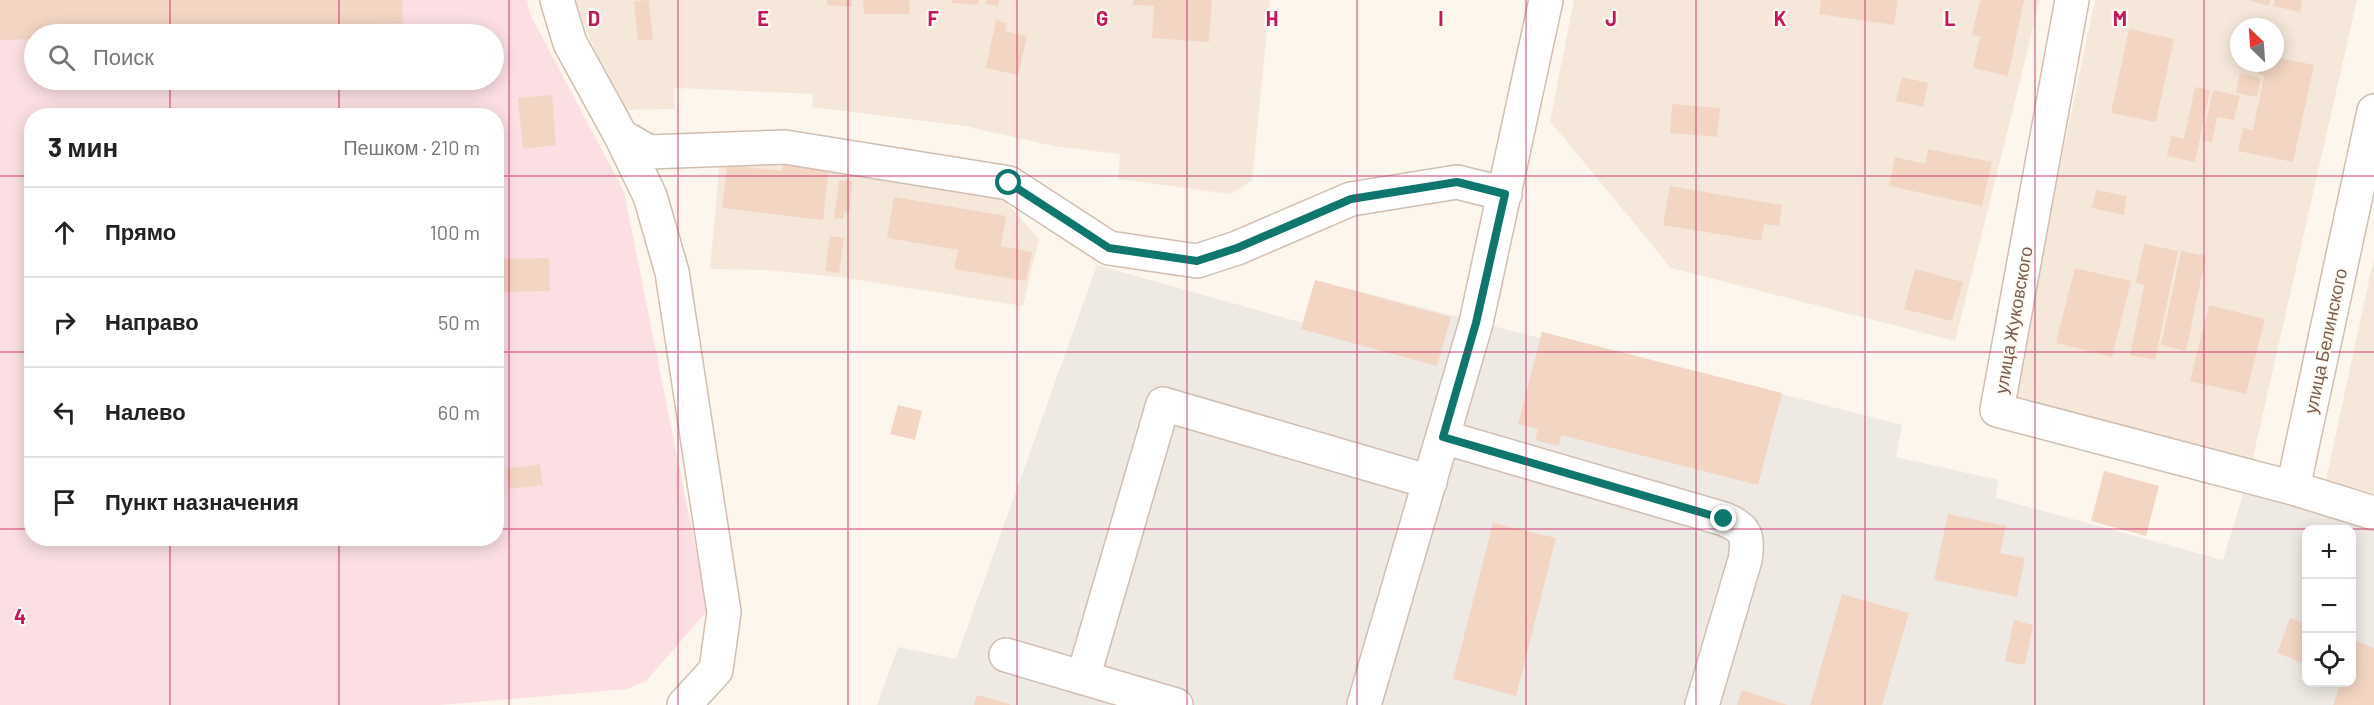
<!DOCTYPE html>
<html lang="ru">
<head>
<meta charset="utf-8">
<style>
	:root { --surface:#fff; --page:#f6f6f6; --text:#222; --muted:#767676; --line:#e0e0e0 }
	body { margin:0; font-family:Barlow,sans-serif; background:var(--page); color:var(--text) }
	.controls { position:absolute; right:18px; bottom:18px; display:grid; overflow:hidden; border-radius:12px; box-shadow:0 3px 15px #0003 }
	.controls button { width:54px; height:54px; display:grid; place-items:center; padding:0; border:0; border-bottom:2px solid var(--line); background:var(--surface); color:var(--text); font:30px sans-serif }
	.compass { position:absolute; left:2230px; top:18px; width:54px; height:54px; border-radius:50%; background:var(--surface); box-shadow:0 3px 15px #0003; rotate:335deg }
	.stop { position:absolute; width:18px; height:18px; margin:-14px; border:4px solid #0f766e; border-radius:50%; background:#fff }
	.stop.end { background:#0f766e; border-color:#fff; box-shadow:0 2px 6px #0008 }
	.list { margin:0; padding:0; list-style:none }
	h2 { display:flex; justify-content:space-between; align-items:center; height:78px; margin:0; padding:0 24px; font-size:26px }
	h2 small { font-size:20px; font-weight:400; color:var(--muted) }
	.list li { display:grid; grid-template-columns:39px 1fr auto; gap:18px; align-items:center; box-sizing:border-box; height:90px; padding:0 24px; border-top:2px solid var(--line) }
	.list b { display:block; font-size:22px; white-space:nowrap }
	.list em { font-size:20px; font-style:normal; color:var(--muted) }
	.icon { flex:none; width:33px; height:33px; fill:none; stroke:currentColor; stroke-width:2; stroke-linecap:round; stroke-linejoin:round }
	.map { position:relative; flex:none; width:2374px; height:705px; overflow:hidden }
	.search { position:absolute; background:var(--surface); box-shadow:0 3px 15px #0003; left:24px; top:24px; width:480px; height:66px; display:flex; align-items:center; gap:15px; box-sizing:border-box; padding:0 21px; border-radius:33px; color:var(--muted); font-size:22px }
	.panel { position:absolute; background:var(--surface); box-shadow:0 3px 15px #0003; left:24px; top:108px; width:480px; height:438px; border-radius:24px }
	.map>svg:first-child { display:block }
</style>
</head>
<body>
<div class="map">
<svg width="2374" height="705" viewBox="0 0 2374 705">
	<rect width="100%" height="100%" fill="#fdf6ec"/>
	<path fill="#f5e8da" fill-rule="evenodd" d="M574,0H1270L1252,181L1230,194L1118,179L1120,154L1053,146L965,126L812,107L813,94L675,88V109L620,110Z
		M1574,0H2040L1955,341L1671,268L1550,121Z
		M2095,0H2357L2252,462L2011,400ZM2239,27H2275V63H2239Z
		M782,157L998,193L1039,239L1023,306L840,277L765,270L710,269L720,160Z
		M2374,257V493L2326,480Z"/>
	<path fill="#efe9e4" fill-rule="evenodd" d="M1097,265L1303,323L1315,280L1540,338L1542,332L1902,425L1896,457L1998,480L1996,498L2223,560L2244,491L2374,528V705H877L898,647L956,659ZM2306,530H2352V682H2306Z"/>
	<path fill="#fbdfe3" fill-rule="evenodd" d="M0,0H527L530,14L624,192L708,610L646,681L627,689L440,705H0ZM34,34H494V80H34ZM32,116H496V538H32Z"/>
	<path fill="#f3d5c3" d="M0,0H402L403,23L134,34H34V39L0,40Z
		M649,0L653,40H638L634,1Z
		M827,0H852V7L827,5Z
		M863,0H909L910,14H864Z
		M952,0H979L978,5L952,3Z
		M986,0H999L998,6L985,4Z
		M1133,0H1212L1209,42L1152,38L1154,6L1133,5Z
		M1821,0H1898L1894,25L1819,14Z
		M1980,0H2024L2008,76L1973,68L1980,36L1972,35Z
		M2248,0H2270L2269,6Z
		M2275,0H2302L2300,12L2273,6Z
		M996,20L1007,23L1005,31L1027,36L1018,75L986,68Z
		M2129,29L2174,39L2156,122L2111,113Z
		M2275,57L2314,65L2293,162L2238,151L2243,128L2253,130L2264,76L2258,74L2260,63H2275Z
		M2240,73L2261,78L2257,97L2236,93Z
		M1902,77L1928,83L1923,107L1896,101Z
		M2195,87L2210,90L2195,162L2167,156L2171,136L2184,139Z
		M2213,90L2240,96L2234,120L2217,117L2212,142L2202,140Z
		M552,95L556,145L523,149L518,98Z
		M1672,104L1720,108L1717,137L1670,133Z
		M1928,149L1992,162L1982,206L1889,186L1895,157L1925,164Z
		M783,160L829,165L823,220L722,208L727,165L782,171Z
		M839,180L853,181L849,213L844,212L843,219L834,218Z
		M1670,186L1782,205L1779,226L1764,224L1761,241L1663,225Z
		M2096,190L2127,196L2124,215L2092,208Z
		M894,197L1006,216L1001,246L1032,252L1026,281L954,269L958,250L887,238Z
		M830,236L844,238L839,273L825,271Z
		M2144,244L2178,251L2155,360L2130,355L2144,285L2136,283Z
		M2181,251L2206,256L2186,351L2161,345Z
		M549,258L550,291L496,292V259Z
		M2075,268L2131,281L2112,357L2056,343Z
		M1915,269L1963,282L1952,321L1904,309Z
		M1315,280L1451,317L1437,366L1301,329Z
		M2209,305L2265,319L2246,394L2190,381Z
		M1542,332L1782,393L1758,485L1561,435L1559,446L1535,440L1538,429L1518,424Z
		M898,405L922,411L915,440L890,434Z
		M540,464L543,485L509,489L506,469Z
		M2104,471L2159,486L2146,536L2091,521Z
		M1948,514L2006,526L2000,553L2025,558L2017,597L1934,580Z
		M1493,523L1556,538L1516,696L1453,679Z
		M1842,594L1909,613L1882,705H1810Z
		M2290,618L2306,624V664L2277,653Z
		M2014,620L2033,625L2025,665L2005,661Z
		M2352,640L2374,648V705H2333L2341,682H2352Z
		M1742,690L1788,705H1737Z
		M977,695L1010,704V705H974Z"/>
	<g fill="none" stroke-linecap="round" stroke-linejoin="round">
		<defs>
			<path id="minor" d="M557,0L570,43L621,136L649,152L785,147L1009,183L1109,248L1197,261L1237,248L1351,199L1457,182L1505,194
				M2072,0L1997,410L2293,488
				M2374,111L2293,488L2374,513
				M621,136L650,196L672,272L724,612L716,670L684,705
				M1443,437L1724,519C1746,528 1749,536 1745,560L1702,705
				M1006,655L1176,705
				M1083,678L1163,404L1430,482
				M1364,705L1476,323L1546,0"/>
		</defs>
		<use href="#minor" stroke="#d1beb0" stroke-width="36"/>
		<use href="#minor" stroke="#fff" stroke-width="33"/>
	</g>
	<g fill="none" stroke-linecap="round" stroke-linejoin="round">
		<path stroke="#0f766e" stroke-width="8" d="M1009,183L1109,248L1197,261L1237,248L1351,199L1457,182L1505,194L1476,323L1443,437L1724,519"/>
	</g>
	<path fill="none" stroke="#c2185b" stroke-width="1.5" stroke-opacity="0.55" d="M170,0V34M339,0V34M509,0V705M678,0V705M848,0V705M1017,0V705M1187,0V705M1357,0V705M1526,0V705M1696,0V705M1865,0V705M2035,0V705M2204,0V705M170,80V116M339,80V116M0,176H32M496,176H2374M0,352H32M496,352H2374M0,529H32M496,529H2374M170,538V705M339,538V705"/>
	<g text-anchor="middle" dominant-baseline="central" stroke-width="4.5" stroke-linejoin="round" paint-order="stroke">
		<g font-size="18" fill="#7a5c4d" stroke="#fffaf3">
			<text transform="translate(2013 320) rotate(-80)">улица Жуковского</text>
			<text transform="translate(2325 341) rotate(-78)">улица Белинского</text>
		</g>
	</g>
	<g font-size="20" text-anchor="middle" font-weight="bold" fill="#c2185b" stroke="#fffaf3" stroke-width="4.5" stroke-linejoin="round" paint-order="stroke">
		<text x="594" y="26">D</text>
		<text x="763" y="26">E</text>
		<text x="933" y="26">F</text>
		<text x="1102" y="26">G</text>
		<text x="1272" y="26">H</text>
		<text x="1441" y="26">I</text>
		<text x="1611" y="26">J</text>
		<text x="1780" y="26">K</text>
		<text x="1950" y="26">L</text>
		<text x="2120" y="26">M</text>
		<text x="20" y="624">4</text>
	</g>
</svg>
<div class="controls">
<button>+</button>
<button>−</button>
<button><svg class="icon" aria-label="locate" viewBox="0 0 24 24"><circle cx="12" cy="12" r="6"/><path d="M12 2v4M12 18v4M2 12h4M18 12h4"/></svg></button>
</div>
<svg class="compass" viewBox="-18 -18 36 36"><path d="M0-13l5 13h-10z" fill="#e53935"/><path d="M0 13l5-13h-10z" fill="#767676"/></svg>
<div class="stop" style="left:1009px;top:183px"></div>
<div class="stop end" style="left:1724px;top:519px"></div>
<div class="search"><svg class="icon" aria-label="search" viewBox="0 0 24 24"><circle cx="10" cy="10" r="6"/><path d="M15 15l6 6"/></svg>Поиск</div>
<section class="panel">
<h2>3 мин<small>Пешком · 210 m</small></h2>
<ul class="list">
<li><svg class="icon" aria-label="ahead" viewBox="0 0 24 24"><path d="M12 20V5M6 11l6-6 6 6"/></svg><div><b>Прямо</b></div><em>100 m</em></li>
<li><svg class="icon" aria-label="right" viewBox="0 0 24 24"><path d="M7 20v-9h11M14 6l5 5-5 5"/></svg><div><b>Направо</b></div><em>50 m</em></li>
<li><svg class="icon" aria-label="left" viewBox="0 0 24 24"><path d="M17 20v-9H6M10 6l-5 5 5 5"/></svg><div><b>Налево</b></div><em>60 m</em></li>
<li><svg class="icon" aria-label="arrive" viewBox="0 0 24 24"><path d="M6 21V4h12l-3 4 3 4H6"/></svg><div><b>Пункт назначения</b></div></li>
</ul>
</section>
</div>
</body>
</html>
